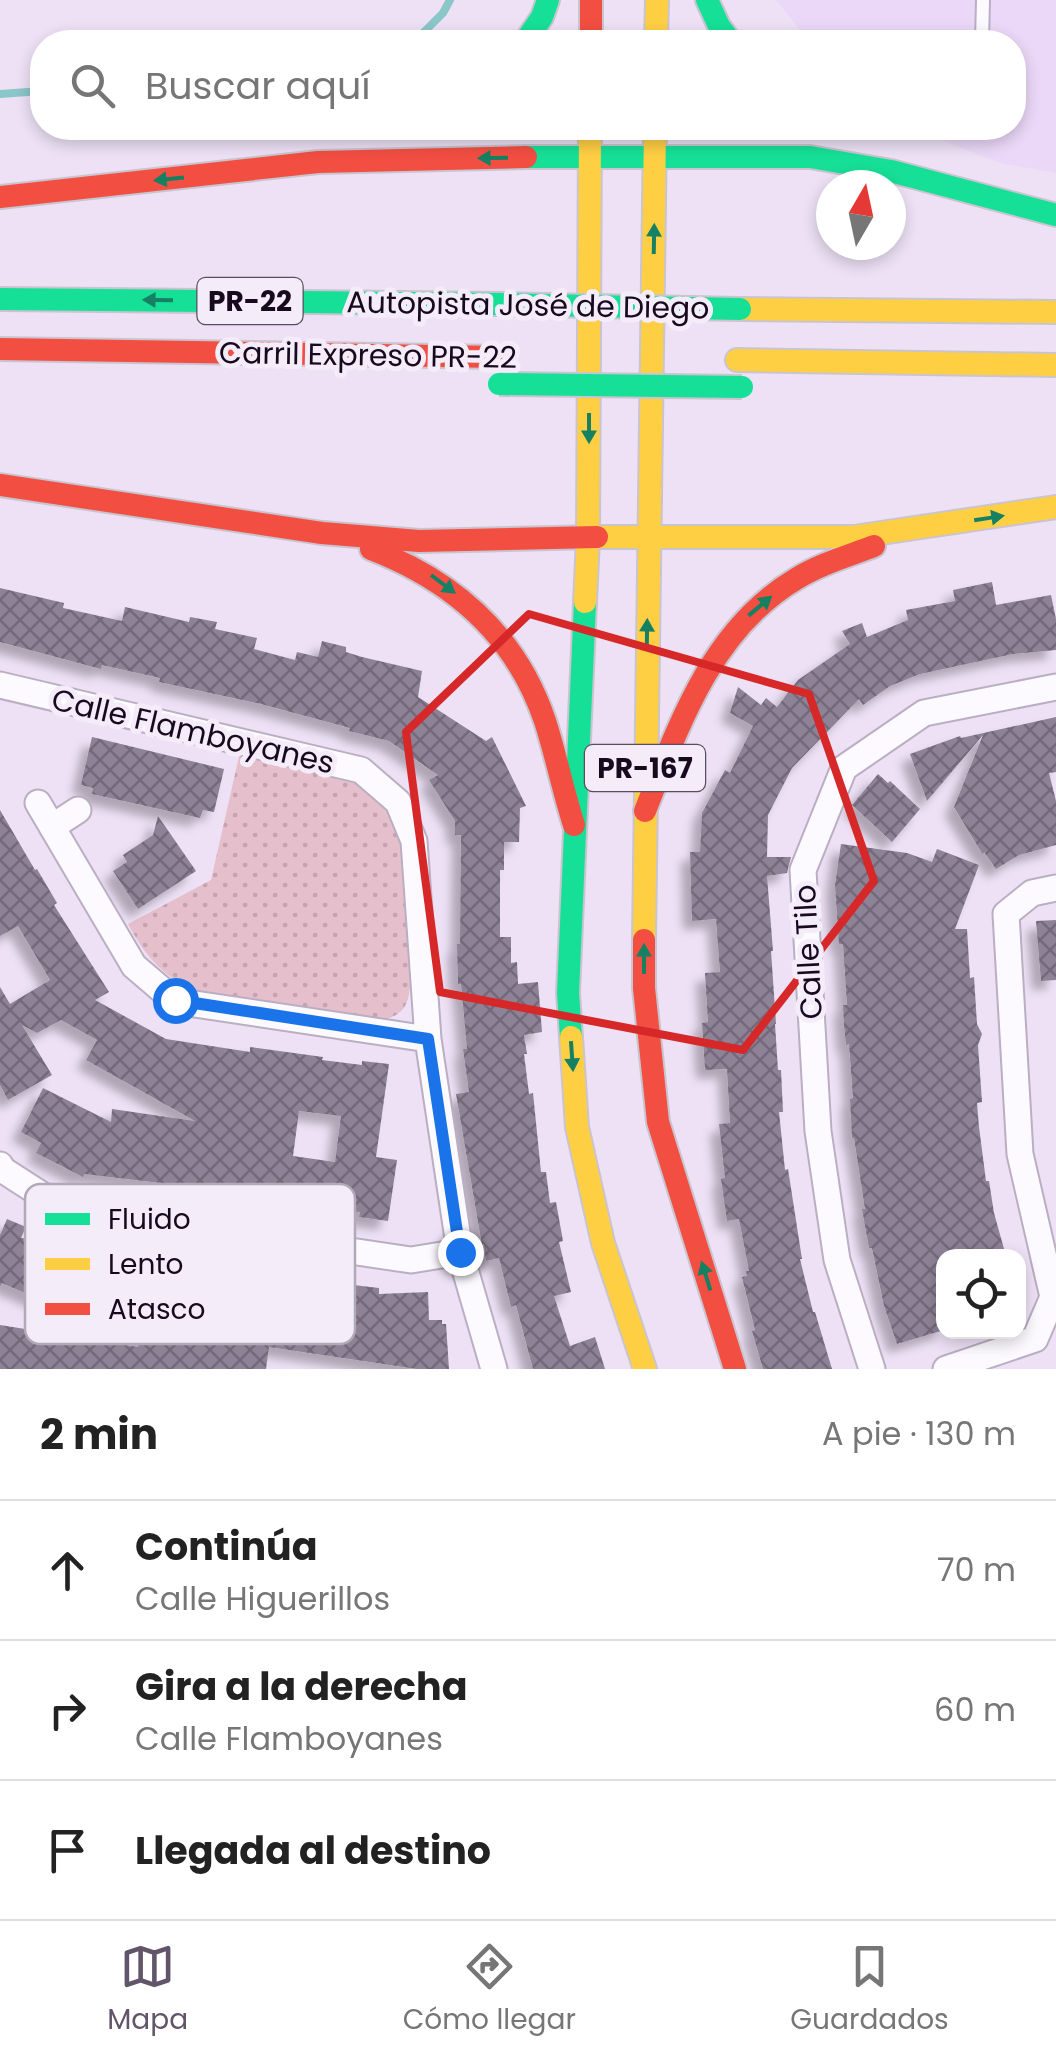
<!DOCTYPE html>
<html lang="es">
<head>
<meta charset="utf-8">
<style>
	:root { --surface:#fff; --page:#f6f6f6; --text:#222; --muted:#767676; --line:#e0e0e0; --accent:#62556a }
	body { margin:0; font-family:Poppins,sans-serif; background:var(--page); color:var(--text) }
	.controls { position:absolute; right:30px; bottom:30px; display:grid; overflow:hidden; border-radius:20px; box-shadow:0 5px 15px #0003 }
	.controls button { width:90px; height:90px; display:grid; place-items:center; padding:0; border:0; border-bottom:2px solid var(--line); background:var(--surface); color:var(--text); font:50px sans-serif }
	.compass { position:absolute; left:816px; top:170px; width:90px; height:90px; border-radius:50%; background:var(--surface); box-shadow:0 5px 15px #0003; rotate:9deg }
	.stop { position:absolute; width:30px; height:30px; margin:-22px; border:8px solid #1a73e8; border-radius:50%; background:#fff }
	.stop.end { background:#1a73e8; border-color:#fff; box-shadow:0 2px 10px #0008 }
	.list { margin:0; padding:0; list-style:none }
	h2 { display:flex; justify-content:space-between; align-items:center; height:130px; margin:0; padding:0 40px; font-size:42px }
	h2 small { font-size:32px; font-weight:400; color:var(--muted) }
	.list li { display:grid; grid-template-columns:65px 1fr auto; gap:30px; align-items:center; box-sizing:border-box; height:140px; padding:0 40px; border-top:2px solid var(--line) }
	.list b { display:block; font-size:38px; white-space:nowrap }
	.list p { margin:0; font-size:32px; white-space:nowrap; color:var(--muted) }
	.list em { font-size:32px; font-style:normal; color:var(--muted) }
	.icon { flex:none; width:55px; height:55px; fill:none; stroke:currentColor; stroke-width:2; stroke-linecap:round; stroke-linejoin:round }
	.map { position:relative; flex:none; width:1056px; height:1369px; overflow:hidden }
	.search { position:absolute; background:var(--surface); box-shadow:0 5px 15px #0003; left:30px; right:30px; top:30px; height:110px; display:flex; align-items:center; gap:25px; box-sizing:border-box; padding:0 35px; border-radius:40px; color:var(--muted); font-size:38px }
	.sheet { height:550px; background:var(--surface) }
	nav { display:flex; justify-content:space-around; align-items:center; box-sizing:border-box; height:140px; border-top:2px solid var(--line); background:var(--surface); font-size:28px; color:var(--muted) }
	nav a { display:grid; justify-items:center; gap:5px }
	nav .on { color:var(--accent) }
	.map>svg:first-child { display:block }
</style>
</head>
<body>
<div class="map">
<svg width="1056" height="1369" viewBox="0 0 1056 1369">
	<defs>
		<pattern id="park-dots" width="8" height="8" patternUnits="userSpaceOnUse" patternTransform="scale(2.5)"><rect width="8" height="8" fill="#e6bfcd"/><path d="M2 2h.1M6 6h.1" fill="none" stroke="#c5a3b0" stroke-width="1.8" stroke-linecap="round"/></pattern>
		<pattern id="building-cross-hatch" width="8" height="8" patternUnits="userSpaceOnUse" patternTransform="scale(2.5)"><rect width="8" height="8" fill="#8e8396"/><path d="M0 0l8 8M0 8l8-8" fill="none" stroke="#73697a"/></pattern>
		<filter id="shadow"><feDropShadow dx="-9" dy="9" stdDeviation="5" flood-color="#0004"/></filter>
	</defs>
	<rect width="100%" height="100%" fill="#eee1f6"/>
	<path fill="#ebd8f8" d="M776,0H1056V173L1000,163L910,128H1014V42H810Z"/>
	<path fill="url(#park-dots)" d="M240,752L357,776L375,788L392,816L404,853L410,987C408,1005 404,1013 387,1019L198,992C164,978 145,956 128,924L211,880Z"/>
	<g fill="none" stroke-linecap="round" stroke-linejoin="round">
		<path stroke="#8bc6c9" stroke-width="8" d="M414,42L443,13L450,0
			M0,94L42,91"/>
	</g>
	<path fill="url(#building-cross-hatch)" fill-rule="evenodd" filter="url(#shadow)" d="M992,582L996,605L1051,595L1056,619V650L1013,654L920,674L890,686L863,705L859,699L792,768L768,815L767,857H791L787,873L767,876L773,951H771L776,1024H775L778,1070H781L783,1112H779L785,1170L788,1169L802,1259H800L813,1312H815L832,1369H763L752,1331L755,1330L742,1277L747,1276L746,1271H749L739,1219L727,1221L721,1179L725,1178L719,1124L730,1123L727,1069L705,1070L702,1023L708,1022L705,973L720,972L716,919L692,921L690,852H700L702,813L725,770L730,773L753,726L730,713L738,687L761,705L766,698L777,707L798,680L850,644L842,631L862,623L867,637L908,620L906,610L955,601L953,590Z
		M0,588L64,603L63,608L122,621L125,607L189,622L190,617L217,622L215,629L257,638L254,649L295,660L297,652L318,657L322,641L346,647V652L362,657L422,671L418,697L486,741L492,737L526,806L520,808L519,842H504V870H500V937H511V963L517,962L518,984L538,982L542,1032L524,1035L527,1054H524L529,1094L533,1093L541,1172H546L550,1203L556,1202L563,1241L559,1242L571,1292L554,1296L570,1346L595,1337L605,1369H533L516,1305L511,1307L499,1258L486,1261L484,1244L482,1245L456,1094L469,1092L463,1049H467L461,984H458L457,944H460L461,835H455V821L429,780L438,775L389,741L349,731L350,728L261,704L159,682L160,678L102,665L101,669L0,642Z
		M1056,717V772L1049,773L1056,801V845L1019,855L996,869L984,852L983,855L954,807L983,735L927,801L910,754L960,736L961,738Z
		M92,737L224,769L214,812L203,810L200,818L92,794L93,788L81,785Z
		M878,774L888,783L890,781L920,809L892,842L852,805Z
		M0,810L35,870L37,869L57,903L54,905L109,992L95,1000L166,1039L250,1052V1047L323,1057L322,1060L362,1065V1061L389,1064L376,1157L397,1160L388,1221L359,1217L360,1212L348,1211L349,1208L286,1199L285,1205L258,1201V1198L204,1190V1188L84,1174L83,1177L36,1153L41,1143L21,1132L43,1088L111,1122L112,1109L195,1121L86,1060L97,1040L61,1020L37,1033L22,1025L52,1075L8,1100L0,1085V987L10,1004L50,980L18,926L0,936ZM299,1111L341,1116L335,1162L293,1156Z
		M158,816L196,871L138,909L113,871L127,862L123,855L153,835Z
		M841,844L907,853L932,862L937,849L979,865L955,929H967L970,978L974,977L977,1024L982,1034L978,1045L982,1102L977,1103L979,1127L986,1181H989L994,1213L1006,1256H944V1330L897,1344L884,1306L872,1248H869L862,1209H865L854,1138H852L850,1099L853,1098L849,1044L846,1045L844,1026L843,1005H847L843,944H839L835,885Z
		M1056,920V980L1041,981L1036,921Z
		M7,1219L26,1227L21,1238L205,1263L258,1272V1270L280,1273L328,1282L379,1288V1294L428,1292L429,1320H442V1324H446L449,1369H417L269,1347L266,1369H0V1325L138,1347L139,1343L2,1283L0,1287V1235Z"/>
	<g fill="none" stroke-linecap="round" stroke-linejoin="round">
		<defs>
			<path id="lane" d="M982,42L983,0"/>
			<path id="street" d="M0,685L361,770L398,802L414,841L428,1039L460,1252L494,1369
				M38,803L134,966L175,1001L428,1039
				M52,827L78,810
				M0,1165L3,1170L62,1208L411,1260L460,1252
				M872,1369L837,1260L818,1131L803,870L844,768L924,713L1056,687
				M946,1369L1035,1339L1053,1297L1020,1154L1006,914L1032,893L1056,888"/>
			<path id="fast" d="M707,0L719,26L731,42
				M525,42L542,17L548,0
				M526,157H810L891,171L1056,215
				M0,299L501,304
				M571,1037L568,993L585,602"/>
			<path id="slow" d="M656,42L657,0
				M740,309L1056,312
				M737,360L1056,365
				M597,537H854L1056,507
				M585,602L588,539L590,128
				M644,940L655,128
				M571,1037L577,1127L603,1243L645,1369"/>
			<path id="jam" d="M591,0V42
				M0,197L318,162L526,157
				M0,349L499,357
				M0,485L322,533L419,541L597,537
				M371,549C454,581 516,635 545,721C556,755 563,791 574,825
				M645,811C679,724 712,629 796,579C820,564 848,556 874,546
				M644,940V988L658,1122L735,1369"/>
		</defs>
		<use href="#lane" stroke="#baaec2" stroke-width="16"/>
		<use href="#street" stroke="#baaec2" stroke-width="29"/>
		<use href="#fast" stroke="#cac4cf" stroke-width="26"/>
		<use href="#slow" stroke="#cac4cf" stroke-width="26"/>
		<use href="#jam" stroke="#cac4cf" stroke-width="26"/>
		<use href="#lane" stroke="#fcfafe" stroke-width="12"/>
		<use href="#street" stroke="#fcfafe" stroke-width="25"/>
		<use href="#fast" stroke="#16e098" stroke-width="22"/>
		<use href="#slow" stroke="#ffcf43" stroke-width="22"/>
		<use href="#jam" stroke="#f24e42" stroke-width="22"/>
		<defs>
			<path id="fast-bridge" d="M501,304L740,309
				M499,384L742,387"/>
		</defs>
		<use href="#fast-bridge" stroke="#cac4cf" stroke-width="26" stroke-linecap="butt"/>
		<use href="#fast-bridge" stroke="#16e098" stroke-width="22"/>
	</g>
	<defs><path id="oneway-solid" d="M-6-.8H1V-3.2L6.5 0L1 3.2V.8H-6Z" transform="scale(2.5)"/></defs>
	<g fill="#168062">
		<use href="#oneway-solid" transform="translate(493 158) rotate(179)"/>
		<use href="#oneway-solid" transform="translate(169 179) rotate(174)"/>
		<use href="#oneway-solid" transform="translate(654 239) rotate(-89)"/>
		<use href="#oneway-solid" transform="translate(158 300) rotate(-179)"/>
		<use href="#oneway-solid" transform="translate(589 428) rotate(90)"/>
		<use href="#oneway-solid" transform="translate(989 518) rotate(-9)"/>
		<use href="#oneway-solid" transform="translate(443 584) rotate(37)"/>
		<use href="#oneway-solid" transform="translate(760 606) rotate(-40)"/>
		<use href="#oneway-solid" transform="translate(647 634) rotate(-89)"/>
		<use href="#oneway-solid" transform="translate(644 959) rotate(-90)"/>
		<use href="#oneway-solid" transform="translate(572 1056) rotate(86)"/>
		<use href="#oneway-solid" transform="translate(706 1276) rotate(-107)"/>
	</g>
	<g fill="none" stroke-linecap="round" stroke-linejoin="round">
		<path stroke="#1a73e8" stroke-width="12" d="M175,1000L428,1039L460,1252"/>
	</g>
	<path fill="none" stroke="#d62828" stroke-width="8" stroke-linejoin="round" d="M529,614L809,694L874,881L743,1050L440,992L406,732Z"/>
	<g text-anchor="middle" dominant-baseline="central" stroke-width="10" stroke-linejoin="round" paint-order="stroke">
		<g fill="#f4edf9" stroke="#594e60" stroke-width="2.5">
			<rect x="197.5" y="278" width="105" height="46" rx="8"/>
			<rect x="585" y="745" width="120" height="46" rx="8"/>
		</g>
		<g font-size="28" font-weight="bold" fill="#170a1f">
			<text x="250" y="301">PR-22</text>
			<text x="645" y="768">PR-167</text>
		</g>
		<g font-size="30" fill="#170a1f" stroke="#f4edf9">
			<text transform="translate(528 305) rotate(1)">Autopista José de Diego</text>
			<text transform="translate(368 355) rotate(1)">Carril Expreso PR-22</text>
			<text transform="translate(193 731) rotate(13)">Calle Flamboyanes</text>
			<text transform="translate(808 952) rotate(-93)">Calle Tilo</text>
		</g>
	</g>
	<rect x="25" y="1184" width="330" height="160" rx="15" fill="#f4edf9" stroke="#b2a9b8" stroke-width="2.5"/>
	<rect x="45" y="1213" width="45" height="12" fill="#16e098"/>
	<rect x="45" y="1258" width="45" height="12" fill="#ffcf43"/>
	<rect x="45" y="1303" width="45" height="12" fill="#f24e42"/>
	<g font-size="28" fill="#170a1f">
		<text x="108" y="1229">Fluido</text>
		<text x="108" y="1274">Lento</text>
		<text x="108" y="1319">Atasco</text>
	</g>
</svg>
<div class="controls">
<button><svg class="icon" aria-label="locate" viewBox="0 0 24 24"><circle cx="12" cy="12" r="6"/><path d="M12 2v4M12 18v4M2 12h4M18 12h4"/></svg></button>
</div>
<svg class="compass" viewBox="-18 -18 36 36"><path d="M0-13l5 13h-10z" fill="#e53935"/><path d="M0 13l5-13h-10z" fill="#767676"/></svg>
<div class="stop" style="left:175px;top:1000px"></div>
<div class="stop end" style="left:460px;top:1252px"></div>
<div class="search"><svg class="icon" aria-label="search" viewBox="0 0 24 24"><circle cx="10" cy="10" r="6"/><path d="M15 15l6 6"/></svg>Buscar aquí</div>
</div>
<section class="sheet">
<h2>2 min<small>A pie · 130 m</small></h2>
<ul class="list">
<li><svg class="icon" aria-label="ahead" viewBox="0 0 24 24"><path d="M12 20V5M6 11l6-6 6 6"/></svg><div><b>Continúa</b><p>Calle Higuerillos</p></div><em>70 m</em></li>
<li><svg class="icon" aria-label="right" viewBox="0 0 24 24"><path d="M7 20v-9h11M14 6l5 5-5 5"/></svg><div><b>Gira a la derecha</b><p>Calle Flamboyanes</p></div><em>60 m</em></li>
<li><svg class="icon" aria-label="arrive" viewBox="0 0 24 24"><path d="M6 21V4h12l-3 4 3 4H6"/></svg><div><b>Llegada al destino</b></div></li>
</ul>
</section>
<nav>
<a class="on"><svg class="icon" aria-label="map" viewBox="0 0 24 24"><path d="M3 6l6-2 6 2 6-2v14l-6 2-6-2-6 2zM9 4v14M15 6v14"/></svg>Mapa</a>
<a><svg class="icon" aria-label="directions" viewBox="0 0 24 24"><path d="M12 3l9 9-9 9-9-9zM9 14v-3h6M13 9l2 2-2 2"/></svg>Cómo llegar</a>
<a><svg class="icon" aria-label="saved" viewBox="0 0 24 24"><path d="M7 4h10v16l-5-4-5 4z"/></svg>Guardados</a>
</nav>
</body>
</html>
